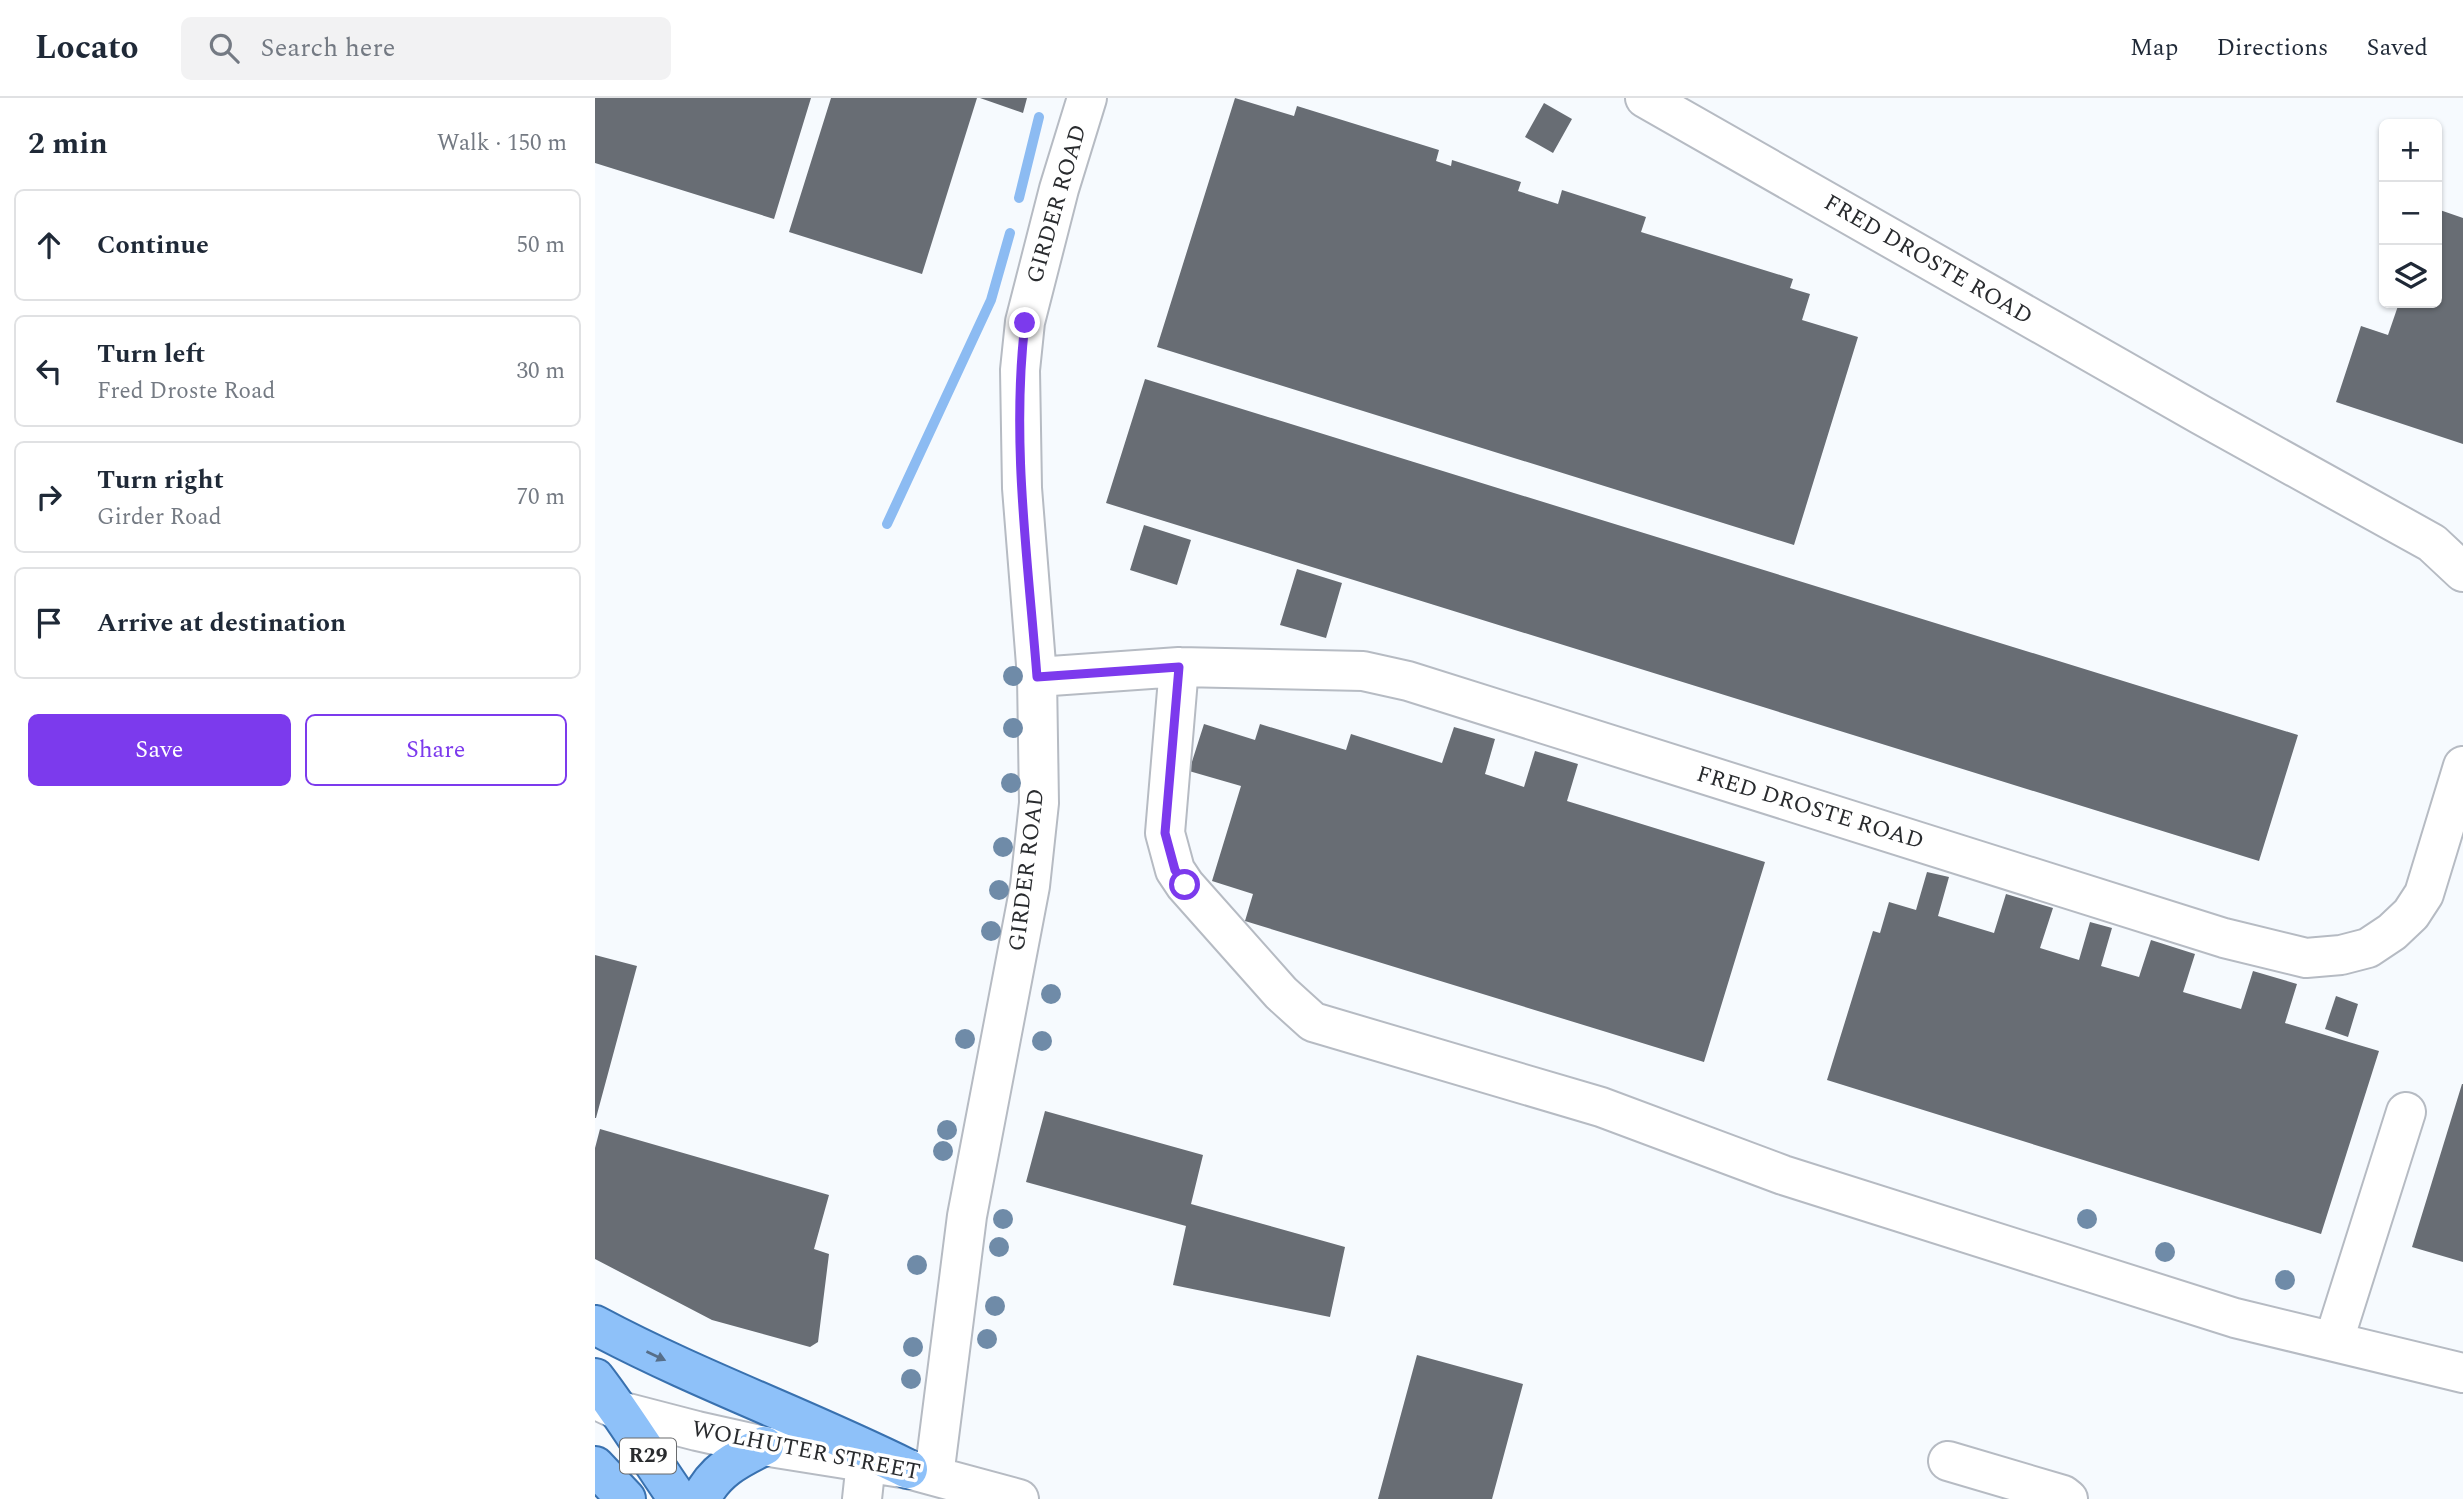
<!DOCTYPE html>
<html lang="en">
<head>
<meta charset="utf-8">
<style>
	:root { --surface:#fff; --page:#f2f2f3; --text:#1f2937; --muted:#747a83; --line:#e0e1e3; --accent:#7c3aed }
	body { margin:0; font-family:Spectral,serif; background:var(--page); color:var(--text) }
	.controls { position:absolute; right:21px; top:21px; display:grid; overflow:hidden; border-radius:10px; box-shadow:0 2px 5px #0004 }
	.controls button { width:63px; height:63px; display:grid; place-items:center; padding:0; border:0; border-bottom:2px solid var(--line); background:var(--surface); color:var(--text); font:35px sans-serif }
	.stop { position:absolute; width:21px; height:21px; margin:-16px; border:5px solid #7c3aed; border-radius:50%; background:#fff }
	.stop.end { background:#7c3aed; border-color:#fff; box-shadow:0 2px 7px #0008 }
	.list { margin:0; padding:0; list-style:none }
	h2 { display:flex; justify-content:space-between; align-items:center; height:91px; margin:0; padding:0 28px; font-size:30px }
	h2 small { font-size:23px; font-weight:400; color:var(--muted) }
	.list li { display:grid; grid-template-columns:46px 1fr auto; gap:21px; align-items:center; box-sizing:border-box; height:112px; margin:0 14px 14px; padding:0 14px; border:2px solid var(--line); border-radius:10px }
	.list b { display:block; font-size:26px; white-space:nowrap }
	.list p { margin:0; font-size:23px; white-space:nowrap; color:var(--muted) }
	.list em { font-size:23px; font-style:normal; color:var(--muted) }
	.actions { display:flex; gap:14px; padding:21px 28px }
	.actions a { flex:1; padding:16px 0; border:2px solid var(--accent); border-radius:10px; text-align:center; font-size:24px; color:var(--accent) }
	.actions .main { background:var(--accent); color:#fff }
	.icon { flex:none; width:38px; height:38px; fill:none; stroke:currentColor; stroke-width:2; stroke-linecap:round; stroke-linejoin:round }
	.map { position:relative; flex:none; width:1868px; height:1401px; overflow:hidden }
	header { display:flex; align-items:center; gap:42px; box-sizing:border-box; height:98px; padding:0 35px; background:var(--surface); border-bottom:2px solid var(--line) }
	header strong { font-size:33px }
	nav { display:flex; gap:38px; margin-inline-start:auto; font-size:24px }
	.search { width:490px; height:63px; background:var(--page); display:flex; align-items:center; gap:18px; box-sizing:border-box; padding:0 24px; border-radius:10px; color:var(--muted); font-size:26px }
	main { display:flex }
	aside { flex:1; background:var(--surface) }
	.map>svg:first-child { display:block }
</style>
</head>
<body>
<header>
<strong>Locato</strong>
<div class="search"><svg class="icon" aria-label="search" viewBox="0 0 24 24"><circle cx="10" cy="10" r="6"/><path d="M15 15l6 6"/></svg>Search here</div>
<nav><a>Map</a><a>Directions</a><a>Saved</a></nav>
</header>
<main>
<aside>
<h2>2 min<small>Walk · 150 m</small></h2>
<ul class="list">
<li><svg class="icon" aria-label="ahead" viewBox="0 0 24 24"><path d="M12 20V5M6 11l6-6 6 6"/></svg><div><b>Continue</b></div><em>50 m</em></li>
<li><svg class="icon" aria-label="left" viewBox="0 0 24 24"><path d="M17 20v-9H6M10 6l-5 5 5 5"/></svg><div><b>Turn left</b><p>Fred Droste Road</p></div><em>30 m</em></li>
<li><svg class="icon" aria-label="right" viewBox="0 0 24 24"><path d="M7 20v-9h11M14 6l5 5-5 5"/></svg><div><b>Turn right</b><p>Girder Road</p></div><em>70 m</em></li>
<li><svg class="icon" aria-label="arrive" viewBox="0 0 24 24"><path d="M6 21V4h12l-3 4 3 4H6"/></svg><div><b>Arrive at destination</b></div></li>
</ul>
<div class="actions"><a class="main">Save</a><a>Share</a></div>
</aside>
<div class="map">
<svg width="1868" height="1401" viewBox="0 0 1868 1401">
	<rect width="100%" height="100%" fill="#f6fafe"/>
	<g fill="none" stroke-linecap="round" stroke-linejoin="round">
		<path stroke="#8cbbf2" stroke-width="10" d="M424,100L444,19
			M292,426L396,202L415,135"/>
	</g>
	<path fill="#686d74" d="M0,0H216L179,121L0,65Z
		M236,0H382L327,176L194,134Z
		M385,0H432L428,15Z
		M640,0L699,18L702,8L844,52L841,63L856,68L857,62L926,84L923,93L963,106L967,92L1051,119L1046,134L1198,181L1195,190L1215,196L1207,222L1263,239L1199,447L562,249Z
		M949,5L977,21L958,55L930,39Z
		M1842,111L1868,120V346L1741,304L1766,228L1793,237L1804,205H1842Z
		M550,281L1703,637L1664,763L511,405Z
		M549,427L596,442L582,487L535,472Z
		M702,471L747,485L731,540L685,527Z
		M609,626L660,642L665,626L751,652L756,636L847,665L859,629L900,641L890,676L929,689L940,653L983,666L972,703L1170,764L1109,964L650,823L658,796L617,783L646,688L594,673Z
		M1332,774L1354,779L1343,818L1399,835L1411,796L1458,810L1445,850L1484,862L1495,824L1517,830L1506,868L1544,879L1556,842L1600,856L1588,894L1646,911L1658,873L1702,886L1690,925L1784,953L1726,1136L1232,982L1278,833L1285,835L1294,804L1321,812Z
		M0,857L42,868L1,1020H0Z
		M1741,898L1763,906L1753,939L1730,931Z
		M1867,986H1868V1164L1817,1149Z
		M450,1013L608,1057L596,1106L750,1149L735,1219L578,1187L591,1128L431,1084Z
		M5,1031L234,1097L219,1151L234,1156L223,1244L215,1249L117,1222L0,1161V1050Z
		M822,1257L928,1286L897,1401H783Z"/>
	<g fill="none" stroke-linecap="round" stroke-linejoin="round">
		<defs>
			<path id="minor" d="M1050,0L1606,317L1837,445L1868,474
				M584,569L570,735L580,772L590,787L686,895L718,924L1006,1009L1188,1077L1640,1220L1868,1275
				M442,579L584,569L768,573L813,583L1629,840L1711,860L1746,857L1773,850L1797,834L1816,816L1829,796L1868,668
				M1739,1242L1811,1014
				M4,1303L25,1313L102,1333L169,1348L313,1371L424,1401
				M1353,1363L1468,1397L1473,1401
				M339,1378L372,1118L435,788L444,705L442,579L427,390L425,272L430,224L464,91L492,0
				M267,1401L271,1364"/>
			<path id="major" d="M0,1227C101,1281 210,1320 313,1371
				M0,1280C30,1319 55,1361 83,1401
				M0,1368L31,1401
				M106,1401C119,1373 142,1361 169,1348"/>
		</defs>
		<use href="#minor" stroke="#b6bbc3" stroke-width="42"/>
		<use href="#major" stroke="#3971af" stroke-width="42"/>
		<use href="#minor" stroke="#fff" stroke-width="38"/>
		<use href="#major" stroke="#8ec1f9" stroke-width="38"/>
	</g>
	<g fill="#6f8ba8">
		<circle cx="418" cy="578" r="10"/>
		<circle cx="418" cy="630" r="10"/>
		<circle cx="416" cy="685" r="10"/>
		<circle cx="408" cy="749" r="10"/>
		<circle cx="404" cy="792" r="10"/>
		<circle cx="396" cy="833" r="10"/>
		<circle cx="456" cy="896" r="10"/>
		<circle cx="370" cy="941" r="10"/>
		<circle cx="447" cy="943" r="10"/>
		<circle cx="352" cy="1032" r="10"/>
		<circle cx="348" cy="1053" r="10"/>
		<circle cx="408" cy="1121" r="10"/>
		<circle cx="1492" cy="1121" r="10"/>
		<circle cx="404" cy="1149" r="10"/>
		<circle cx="1570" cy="1154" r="10"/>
		<circle cx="322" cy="1167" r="10"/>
		<circle cx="1690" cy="1182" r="10"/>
		<circle cx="400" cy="1208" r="10"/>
		<circle cx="392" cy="1241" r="10"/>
		<circle cx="318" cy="1249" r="10"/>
		<circle cx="316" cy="1281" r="10"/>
	</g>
	<defs><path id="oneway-solid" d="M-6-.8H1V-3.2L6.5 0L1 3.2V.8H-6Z" transform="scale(1.75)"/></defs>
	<use fill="#566e89" href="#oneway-solid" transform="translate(61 1258) rotate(25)"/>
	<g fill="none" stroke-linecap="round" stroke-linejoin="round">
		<path stroke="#7c3aed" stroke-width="9" d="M430,225C416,343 433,462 442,579L584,569L570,735L580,772L590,787"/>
	</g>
	<g text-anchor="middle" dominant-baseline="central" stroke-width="7" stroke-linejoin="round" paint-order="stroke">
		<rect fill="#fff" stroke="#696b6d" stroke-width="2" x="25" y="1340.5" width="56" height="35" rx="5"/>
		<g font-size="21" font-weight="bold" fill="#292b2e">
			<text x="53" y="1358">R29</text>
		</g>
		<g font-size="23" fill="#292b2e" stroke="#fff">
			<text transform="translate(462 106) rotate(-74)">GIRDER ROAD</text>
			<text transform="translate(1333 162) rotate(30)">FRED DROSTE ROAD</text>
			<text transform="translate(1215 710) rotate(17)">FRED DROSTE ROAD</text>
			<text transform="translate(432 772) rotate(-83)">GIRDER ROAD</text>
			<text transform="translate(211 1353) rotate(11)">WOLHUTER STREET</text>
		</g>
	</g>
</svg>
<div class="controls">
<button>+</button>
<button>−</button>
<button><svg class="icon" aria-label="layers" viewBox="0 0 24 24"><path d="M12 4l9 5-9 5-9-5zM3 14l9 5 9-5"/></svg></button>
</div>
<div class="stop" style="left:590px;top:787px"></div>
<div class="stop end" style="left:430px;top:225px"></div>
</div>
</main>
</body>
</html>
